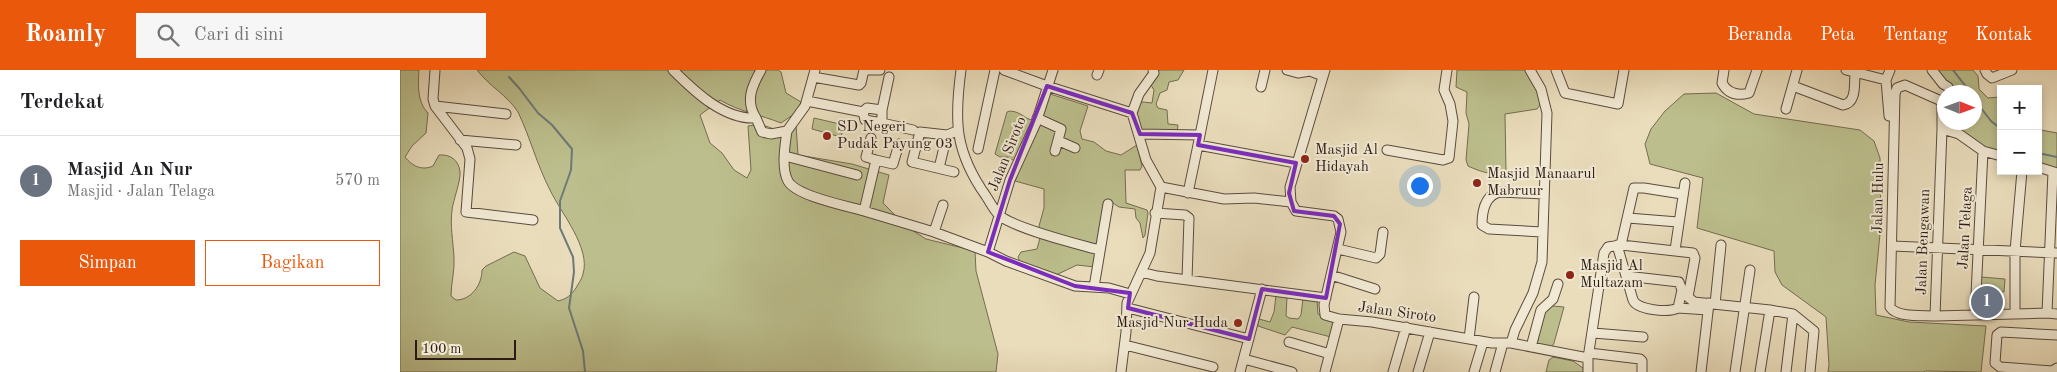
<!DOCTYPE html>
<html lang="id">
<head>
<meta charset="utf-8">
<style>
	:root { --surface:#fff; --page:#f6f6f6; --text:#202124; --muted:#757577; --line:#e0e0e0; --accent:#ea580c }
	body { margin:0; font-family:"Old Standard TT",serif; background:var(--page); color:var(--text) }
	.controls { position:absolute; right:15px; top:15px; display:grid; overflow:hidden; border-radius:0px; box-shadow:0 2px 8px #0003 }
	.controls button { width:45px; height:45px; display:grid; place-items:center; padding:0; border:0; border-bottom:1px solid var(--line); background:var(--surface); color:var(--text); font:25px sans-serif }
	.compass { position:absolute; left:1537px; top:15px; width:45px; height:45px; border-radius:50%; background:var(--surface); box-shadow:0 2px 8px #0003; rotate:91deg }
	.scale { position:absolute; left:15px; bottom:12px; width:101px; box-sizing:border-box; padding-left:5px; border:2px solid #2b1a15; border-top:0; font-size:14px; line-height:18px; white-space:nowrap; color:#2b1a15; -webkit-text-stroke:4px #f1e9d3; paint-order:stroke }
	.you { position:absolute; left:1019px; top:115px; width:18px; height:18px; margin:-12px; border:4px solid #fff; border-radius:50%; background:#1a73e8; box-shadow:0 0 0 8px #1a73e833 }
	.badge { display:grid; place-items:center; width:32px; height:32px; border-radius:50%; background:var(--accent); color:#fff; font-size:16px; font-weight:700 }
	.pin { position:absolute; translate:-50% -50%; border:2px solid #fff; box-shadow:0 1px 5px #0006 }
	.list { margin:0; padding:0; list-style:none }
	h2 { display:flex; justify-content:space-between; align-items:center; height:65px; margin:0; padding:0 20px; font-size:21px }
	h2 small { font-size:16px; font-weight:400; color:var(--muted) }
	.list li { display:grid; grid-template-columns:32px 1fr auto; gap:15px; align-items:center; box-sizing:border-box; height:90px; padding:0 20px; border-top:1px solid var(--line) }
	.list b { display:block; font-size:19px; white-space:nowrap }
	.list p { margin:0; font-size:16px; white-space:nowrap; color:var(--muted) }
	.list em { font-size:16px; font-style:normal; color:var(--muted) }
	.actions { display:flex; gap:10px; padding:15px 20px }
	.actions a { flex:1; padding:11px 0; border:1px solid var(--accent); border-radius:0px; text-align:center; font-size:18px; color:var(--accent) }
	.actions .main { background:var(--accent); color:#fff }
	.icon { flex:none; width:28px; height:28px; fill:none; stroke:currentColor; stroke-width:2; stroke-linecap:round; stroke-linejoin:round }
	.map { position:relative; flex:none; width:1657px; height:302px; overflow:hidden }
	header { display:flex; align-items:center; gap:30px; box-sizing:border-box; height:70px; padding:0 25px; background:var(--accent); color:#fff }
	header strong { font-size:24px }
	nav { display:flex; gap:28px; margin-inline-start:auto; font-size:18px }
	.search { width:350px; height:45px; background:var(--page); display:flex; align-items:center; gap:12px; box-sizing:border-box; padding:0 18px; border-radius:0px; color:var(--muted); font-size:19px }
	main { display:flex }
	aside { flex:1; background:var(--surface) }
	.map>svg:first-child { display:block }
</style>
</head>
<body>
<header>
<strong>Roamly</strong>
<div class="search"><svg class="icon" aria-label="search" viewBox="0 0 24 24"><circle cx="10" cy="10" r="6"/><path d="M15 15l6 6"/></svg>Cari di sini</div>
<nav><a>Beranda</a><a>Peta</a><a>Tentang</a><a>Kontak</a></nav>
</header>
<main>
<aside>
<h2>Terdekat<small></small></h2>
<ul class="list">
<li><span class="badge" style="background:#6b7280">1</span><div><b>Masjid An Nur</b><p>Masjid · Jalan Telaga</p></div><em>570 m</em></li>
</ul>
<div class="actions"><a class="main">Simpan</a><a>Bagikan</a></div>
</aside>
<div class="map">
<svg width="1657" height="302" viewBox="0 0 1657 302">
	<rect width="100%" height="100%" fill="#eaddbc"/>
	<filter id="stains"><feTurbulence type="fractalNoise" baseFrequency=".004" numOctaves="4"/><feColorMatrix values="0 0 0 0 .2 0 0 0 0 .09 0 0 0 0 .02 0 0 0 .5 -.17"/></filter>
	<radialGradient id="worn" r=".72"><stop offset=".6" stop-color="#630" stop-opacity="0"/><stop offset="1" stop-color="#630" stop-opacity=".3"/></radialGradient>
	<path fill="#bcbf8d" stroke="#746c51" d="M0,0H19C18,14 17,32 28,43L26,63L12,76L5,87C12,96 22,101 33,96L39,85C50,84 59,90 60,102C61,110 53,131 52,140C50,156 53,171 54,187C55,200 51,213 51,226L56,230C71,230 82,215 82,200L86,196L114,182L125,186L140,218L158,231C167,229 171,225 176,218C178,214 182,209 183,204C191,178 161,143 150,120C137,95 130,67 118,42C107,25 89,16 77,0H378L381,2L386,23L401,32L397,42L381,53C361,45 338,41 320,30L300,45L310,73L322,83L334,100L347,108L351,100L348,56L360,54L374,59L396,55L398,85L452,94L489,105L483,133L507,157L526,169L575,181L576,201L598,284L596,302H0Z
		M759,0H784L778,10L769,12L767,20L760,23L756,34L758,38L767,40L768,54L778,55L777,63L744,61L740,59C737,49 736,43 739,33L743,32L752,33L754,20L751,15Z
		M1057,0H1127C1133,10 1147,28 1137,39L1105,44L1106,102C1093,106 1081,102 1068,96L1066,90L1069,54L1066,43L1067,22L1056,17Z
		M1536,0H1573L1578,6L1579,19L1588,28L1601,27V83L1582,78L1561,62L1559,53L1574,52V22H1557Z
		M647,23L688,36L680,61L682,69L694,72L706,81L721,85L737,75L742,96L740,100H725L726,133L747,140L748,143L745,165L743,168L740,153L736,148L735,139L719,137L707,129L695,197L677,195L656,205L620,192L618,187L621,182L637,179L640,168L639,156L644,138V119L615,111Z
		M1316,23L1354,44L1460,60L1474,71L1480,88L1481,154L1475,215L1476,245L1509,252L1586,256L1581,302L1525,301L1524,302H1428L1429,295L1426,247L1382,215L1375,202L1374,181L1297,158L1303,108L1250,94L1245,74L1251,59L1265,41L1284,24Z
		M610,41C622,42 623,48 632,50L615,91L607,87H600L595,84L607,42Z
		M1638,45L1641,60L1657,63V101L1638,94Z
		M414,48L444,55L441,67L412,59Z
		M1581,207L1605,209L1604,222L1581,220Z
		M876,225L887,227L886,246L889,248L898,249L901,245L903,228L917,230L918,244L934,253L931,267L892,257L885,265L858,256L857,252L859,249L870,252L874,242Z
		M1153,236L1164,237L1154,273L1152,277L1137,274L1145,238Z
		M1153,287L1173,291L1183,298L1184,302H1146L1149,290Z"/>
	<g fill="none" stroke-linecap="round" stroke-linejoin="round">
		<path stroke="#6e7a78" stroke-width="2" d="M1553,0L1570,22
			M109,7L119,18L138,43L152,55L172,79L171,100L160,131V158L173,187L174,202L169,238L183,281L185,302
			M1574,29L1591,51L1601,59
			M1638,83L1657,87"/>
		<defs>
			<path id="minor" d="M35,0L33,29L35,36L67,78L70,89L66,142L133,150
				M273,0C294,21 324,50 356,48L362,62L371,64L387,61L405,36L415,0
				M561,0C554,52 555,82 586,126C590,132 594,140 599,145C613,158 678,174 699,180
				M604,0L647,16L732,43L746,90L761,117L750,183L727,233L726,262L721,302
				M653,0L636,53L610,110L588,182L606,191L675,216L709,218L730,224
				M813,0L798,75L896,93
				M887,0L898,3L910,1L923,6
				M925,0L890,117L891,132L896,141L934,146L938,149L941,162L924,235L925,245L939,249L972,252L1092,273H1111L1188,288
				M1156,0L1165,23L1218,34L1224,0
				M1324,0L1322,13C1328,24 1338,26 1349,23L1357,0
				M1446,0L1486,10L1490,0
				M1532,0L1543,14L1548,17
				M1585,0L1587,4L1592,8L1612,0
				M697,5L699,0
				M413,7L459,15L461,13L464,0H480
				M1486,10L1489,46
				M1393,16L1443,35C1457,33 1454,14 1455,3
				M861,17L865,0
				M407,31L463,42L467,38L482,40L489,7
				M35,36L106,44
				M1386,39L1397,0
				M482,40V53L513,60
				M463,42L465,50L482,53
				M732,43L739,24L754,3L753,0
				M356,48C345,31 352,16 361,0
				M637,48L661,59L655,81
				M387,61C385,75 381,98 388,111C396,126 447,136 464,141
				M740,64L800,65
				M471,68L466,87L476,90L464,141L534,162
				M60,70L116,75
				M659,71L675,78
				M578,79L595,0
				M987,80L1043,90L1049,88L1053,51L1050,34L1044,20L1047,0
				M1583,81L1575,245L1615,244
				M385,86L457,105
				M476,90L493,94L499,74
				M1638,97L1657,103
				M539,98L547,65
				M1622,101L1615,181V244L1647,243
				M554,102L512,92L520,62L547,65L557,61
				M1653,102L1647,243L1657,244
				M761,117L824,129L854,128L891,132
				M788,123L798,75
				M543,135L534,162L588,182
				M755,143L785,145L789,148L787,210
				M1228,148L1278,152
				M1142,162L1089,159L1082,155C1082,140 1085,125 1100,122L1144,124
				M1217,175L1233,230C1237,240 1268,243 1278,238L1282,220L1279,212L1226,206
				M1221,175L1234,118H1244L1282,124
				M1492,176L1657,183
				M938,179L976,188L980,184L983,162
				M1275,180L1285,113
				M741,202L757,206L926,228
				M931,205L975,219
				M694,217L708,134
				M1315,234L1321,175
				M728,238L849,269
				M1278,238L1308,240
				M1575,245L1535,246L1542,59L1559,64L1583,81L1601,86
				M1535,246C1523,245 1497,248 1490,237L1495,24L1497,18L1505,15L1539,30L1542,33V59
				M1193,263L1243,267
				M1657,265L1601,262L1597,265L1595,293L1600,297L1652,301L1657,298
				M1069,269L1074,227
				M889,272L930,284
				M1111,273L1115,260L1133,223L1142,192L1147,43L1141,19L1130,0
				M725,275L813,297
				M1131,277L1141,240L1153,229L1158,214
				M1189,283L1240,289L1242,291V302
				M844,289L892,302
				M840,302L862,219
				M925,302L939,249
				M993,302L1006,257
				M1018,302L1030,262
				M1074,302L1083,272
				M1095,302L1103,273
				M1188,302V288L1204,183L1208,177L1221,175L1293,183L1295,188L1288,227L1294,232L1370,240L1393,244L1414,261L1410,302
				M1301,302L1309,233
				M1335,302L1350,200
				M1360,302L1370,240
				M1386,302L1393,244"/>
		</defs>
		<use href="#minor" stroke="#5b4b3f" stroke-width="11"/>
		<use href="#minor" stroke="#f1e9d3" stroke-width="9"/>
	</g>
	<path fill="none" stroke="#7b2cbf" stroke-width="4" stroke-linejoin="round" d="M647,16L732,43L740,64L800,65L798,75L896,93L889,123L894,141L934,146L940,154L926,228L862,219L849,269L728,238L730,223L675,216L588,182L610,110Z"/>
	<g fill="#8f2418" stroke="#f1e9d3" stroke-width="2">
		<circle cx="427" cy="66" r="5"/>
		<circle cx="905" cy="89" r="5"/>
		<circle cx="1077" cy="113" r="5"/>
		<circle cx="1170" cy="205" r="5"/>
		<circle cx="838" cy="253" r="5"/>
	</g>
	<g text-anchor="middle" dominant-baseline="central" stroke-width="4" stroke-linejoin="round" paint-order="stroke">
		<g font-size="15" fill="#2b1a15" stroke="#f1e9d3" text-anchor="start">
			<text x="437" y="57">SD Negeri<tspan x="437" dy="17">Pudak Payung 03</tspan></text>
			<text x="915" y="80">Masjid Al<tspan x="915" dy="17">Hidayah</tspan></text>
			<text x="1087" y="104">Masjid Manaarul<tspan x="1087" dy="17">Mabruur</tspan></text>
			<text x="1180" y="196">Masjid Al<tspan x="1180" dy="17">Multazam</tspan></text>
			<text x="828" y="253" text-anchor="end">Masjid Nur Huda</text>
		</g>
		<g font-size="15" fill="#2b1a15" stroke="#f1e9d3">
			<text transform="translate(608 84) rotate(-68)">Jalan Siroto</text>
			<text transform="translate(1479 128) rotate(-89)">Jalan Hulu</text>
			<text transform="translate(1566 158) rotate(-87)">Jalan Telaga</text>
			<text transform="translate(1524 172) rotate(-88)">Jalan Bengawan</text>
			<text transform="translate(997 243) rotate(8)">Jalan Siroto</text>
		</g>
	</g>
	<rect width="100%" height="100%" filter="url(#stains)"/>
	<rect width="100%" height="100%" fill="url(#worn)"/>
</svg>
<div class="controls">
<button>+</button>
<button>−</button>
</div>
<svg class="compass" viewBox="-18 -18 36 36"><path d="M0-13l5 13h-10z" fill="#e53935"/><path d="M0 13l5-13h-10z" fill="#757577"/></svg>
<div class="scale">100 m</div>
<div class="you"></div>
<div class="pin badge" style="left:1587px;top:232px;background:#6b7280">1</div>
</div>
</main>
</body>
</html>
